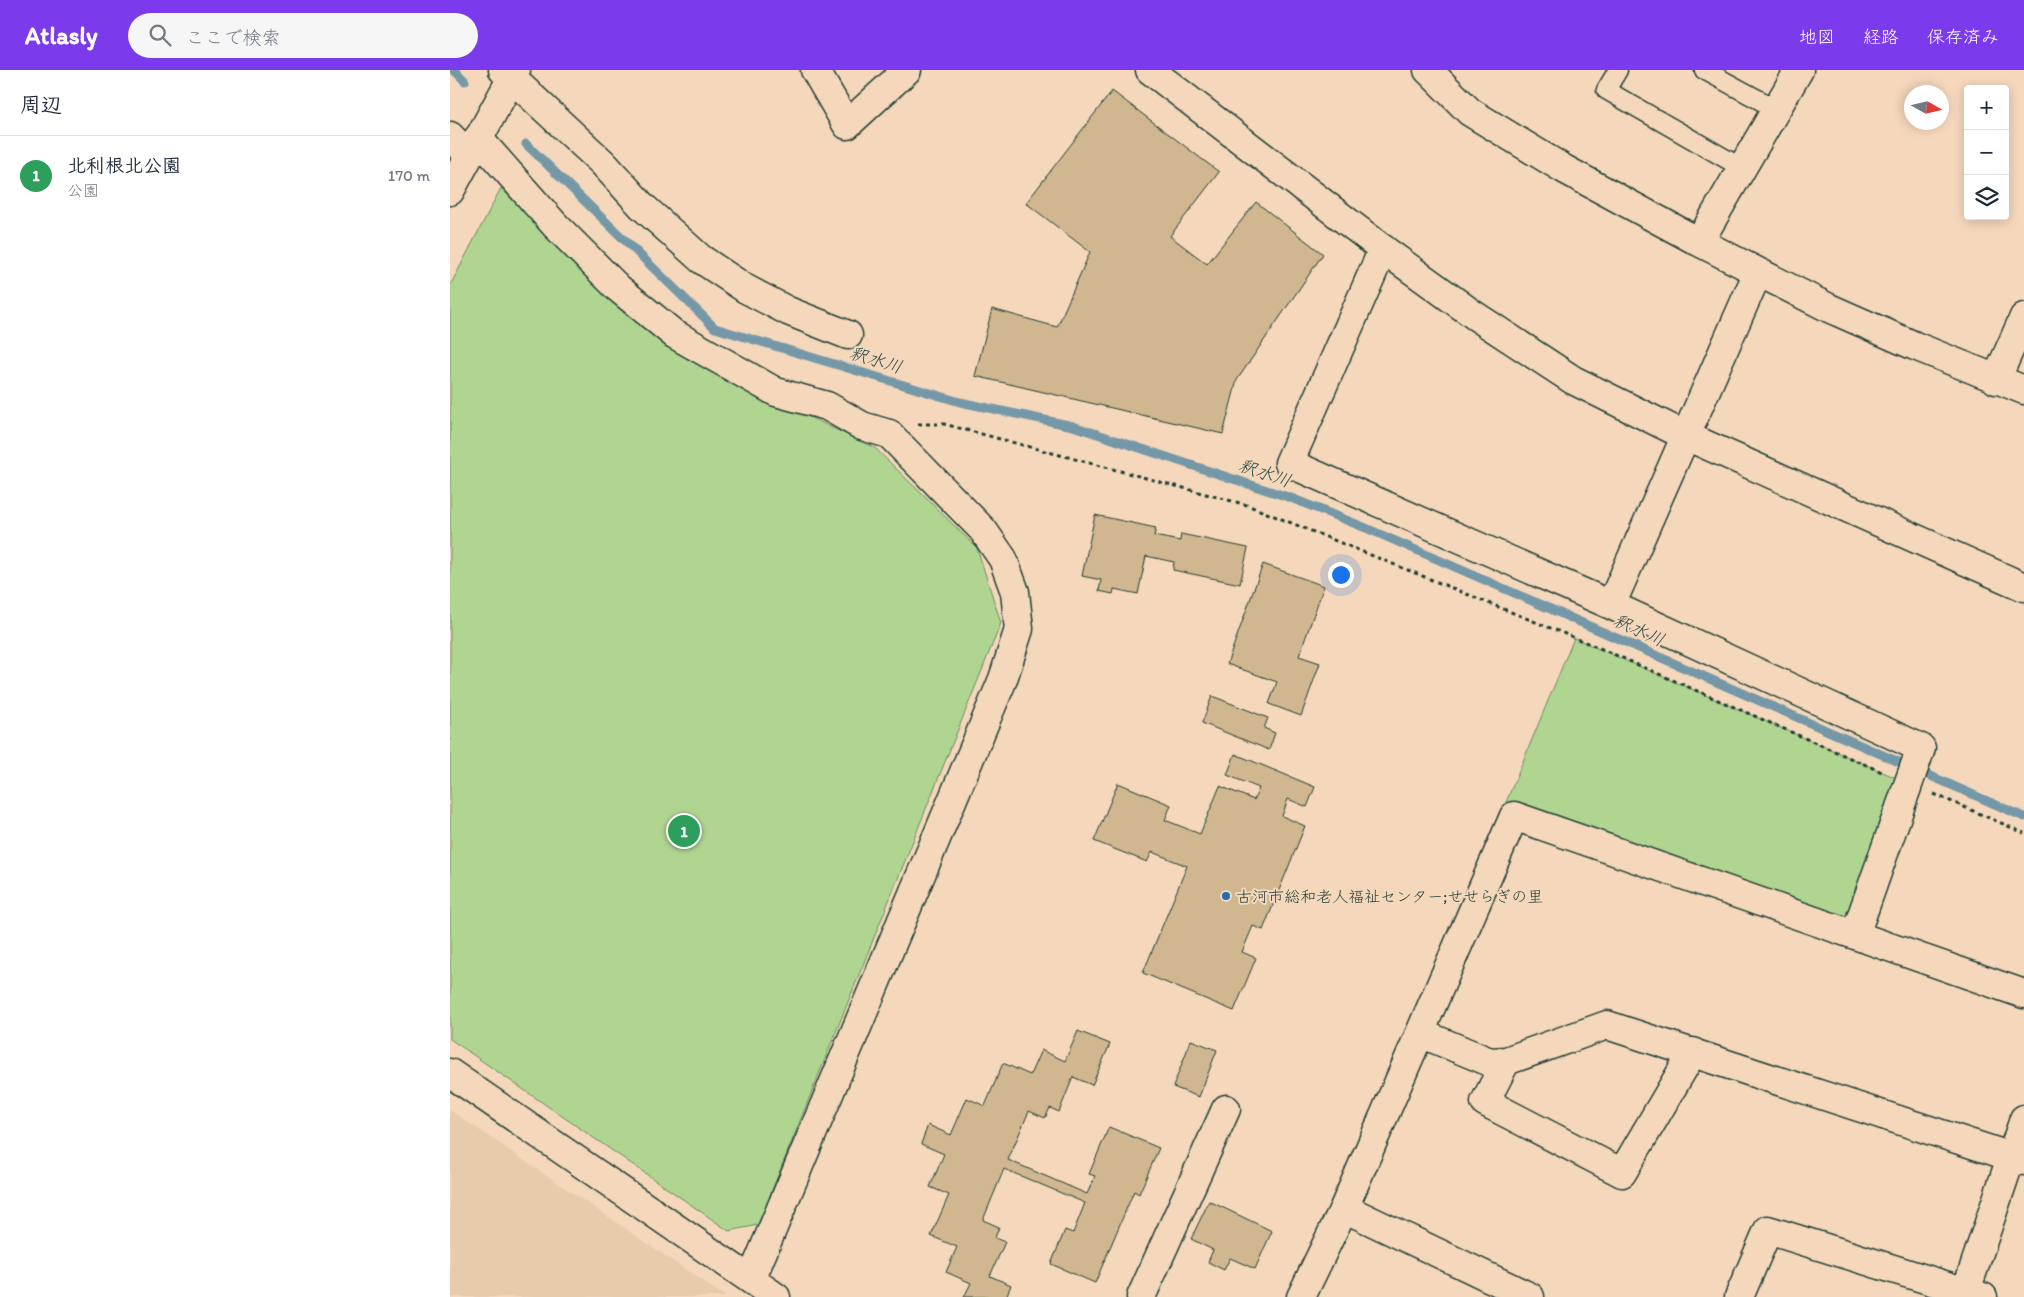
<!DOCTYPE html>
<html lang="ja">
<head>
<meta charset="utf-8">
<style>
	:root { --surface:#fff; --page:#f6f6f7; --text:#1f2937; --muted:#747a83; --line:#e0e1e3; --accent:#7c3aed }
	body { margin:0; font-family:Itim,"Klee One",sans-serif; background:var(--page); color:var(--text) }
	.controls { position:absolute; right:15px; top:15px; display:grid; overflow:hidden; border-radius:5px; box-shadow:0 2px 12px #0003 }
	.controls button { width:45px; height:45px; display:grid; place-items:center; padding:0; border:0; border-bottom:1px solid var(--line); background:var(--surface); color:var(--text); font:25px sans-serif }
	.compass { position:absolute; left:1454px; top:15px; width:45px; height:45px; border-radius:50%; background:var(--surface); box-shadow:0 2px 12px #0003; rotate:98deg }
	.you { position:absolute; left:890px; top:504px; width:18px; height:18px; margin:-12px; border:4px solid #fff; border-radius:50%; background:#1a73e8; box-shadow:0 0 0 8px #1a73e833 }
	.badge { display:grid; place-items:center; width:32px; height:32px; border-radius:50%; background:var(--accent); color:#fff; font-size:16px; font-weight:700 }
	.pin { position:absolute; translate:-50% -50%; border:2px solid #fff; box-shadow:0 1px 5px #0006 }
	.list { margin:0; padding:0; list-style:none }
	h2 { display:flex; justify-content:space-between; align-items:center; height:65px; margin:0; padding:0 20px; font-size:21px }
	h2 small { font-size:16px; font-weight:400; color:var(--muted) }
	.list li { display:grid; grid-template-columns:32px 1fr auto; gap:15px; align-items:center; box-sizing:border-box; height:80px; padding:0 20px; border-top:1px solid var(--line) }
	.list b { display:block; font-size:19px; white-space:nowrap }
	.list p { margin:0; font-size:16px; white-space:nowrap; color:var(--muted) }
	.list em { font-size:16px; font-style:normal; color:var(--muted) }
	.icon { flex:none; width:28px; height:28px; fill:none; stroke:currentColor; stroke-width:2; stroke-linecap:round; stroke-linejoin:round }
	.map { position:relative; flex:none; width:1574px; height:1227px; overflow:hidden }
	header { display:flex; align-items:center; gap:30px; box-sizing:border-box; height:70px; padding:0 25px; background:var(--accent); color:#fff }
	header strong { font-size:24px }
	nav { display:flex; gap:28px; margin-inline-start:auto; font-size:18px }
	.search { width:350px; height:45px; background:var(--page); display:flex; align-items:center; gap:12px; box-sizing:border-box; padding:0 18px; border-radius:28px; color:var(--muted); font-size:19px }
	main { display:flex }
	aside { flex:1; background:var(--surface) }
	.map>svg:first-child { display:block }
</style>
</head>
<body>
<header>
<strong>Atlasly</strong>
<div class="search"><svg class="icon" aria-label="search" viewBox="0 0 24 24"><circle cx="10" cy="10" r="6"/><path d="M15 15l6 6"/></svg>ここで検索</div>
<nav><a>地図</a><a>経路</a><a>保存済み</a></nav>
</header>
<main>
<aside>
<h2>周辺<small></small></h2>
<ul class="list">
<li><span class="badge" style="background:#2e9e5b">1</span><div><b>北利根北公園</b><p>公園</p></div><em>170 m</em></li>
</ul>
</aside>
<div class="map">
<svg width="1574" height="1227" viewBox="0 0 1574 1227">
	<rect width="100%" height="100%" fill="#f5d8bc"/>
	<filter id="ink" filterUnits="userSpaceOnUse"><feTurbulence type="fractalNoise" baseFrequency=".02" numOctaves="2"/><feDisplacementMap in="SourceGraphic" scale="10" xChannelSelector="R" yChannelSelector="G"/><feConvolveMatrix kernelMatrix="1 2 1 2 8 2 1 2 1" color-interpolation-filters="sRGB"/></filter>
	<g filter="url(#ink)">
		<path fill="#e6cbac" d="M0,1040L276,1227H0Z"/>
		<path fill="#b0d591" stroke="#688962" d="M51,118L175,244L283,311L425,378L527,478L551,553L308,1155L279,1161L0,969V216Z
			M1124,568L1458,713L1397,862L1054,737Z"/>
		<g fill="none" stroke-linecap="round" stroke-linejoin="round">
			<path stroke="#7498a8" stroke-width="9" d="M4,0L15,11
				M76,74L265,258L510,332L623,356L841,428L916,458L1574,747"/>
		</g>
		<path fill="#d0b78f" stroke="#1f3d34" d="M662,21L769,102L720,166L757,194L806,132L873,184L787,310L773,364L525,306L542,239L607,257L640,182L576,133Z
			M645,445L706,458L704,466L730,471L731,464L798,478L790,514L723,500L724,492L696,486L688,524L664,519L663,524L649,521L651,510L632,506Z
			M813,494L874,516L849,586L870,593L851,646L819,634L827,612L777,594Z
			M762,626L818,648L814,658L825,663L819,680L752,653Z
			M785,684L865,717L857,737L838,729L832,746L855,756L813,860L803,856L792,882L806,888L784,941L693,903L737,796L702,782L697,792L644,771L668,713L721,735L715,750L750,764L770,716L804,730L809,718L777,705Z
			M628,961L660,974L642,1015L623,1007L609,1042L600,1038L595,1048L579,1041L558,1090L637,1124L645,1106L639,1104L659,1057L709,1078L689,1124L684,1121L645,1213L601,1194L615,1160L623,1163L635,1133L554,1099L533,1150L549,1157L545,1168L555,1172L540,1206L561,1215L556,1227H514L521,1213L496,1202L507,1177L481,1166L499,1125L480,1117L494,1084L471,1074L478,1055L501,1065L517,1028L535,1036L553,993L580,1005L591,980L615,991Z
			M741,970L767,980L749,1027L723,1017Z
			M759,1131L822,1161L805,1199L780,1188L774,1200L758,1192L763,1180L741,1169Z"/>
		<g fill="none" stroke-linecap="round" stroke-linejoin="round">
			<defs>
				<path id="service" d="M1168,0L1156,20L1292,98
					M1254,0L1326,39"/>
				<path id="minor" d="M53,0L153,93L192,136L251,189L296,219L338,241L398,265
					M365,0L397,55L457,0
					M978,0L1020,42L1114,99L1249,172L1379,238L1465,276L1574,320
					M28,68L105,155L168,218L224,264L326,322L377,336L412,356L439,364
					M1249,172L1349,0
					M933,179L839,393L1161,535L1471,678L1405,865
					M1546,310L1574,247
					M1161,535L1308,202
					M970,963L1040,992L1056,991L1157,955L1574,1091
					M1056,991L1035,1032L1172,1103L1243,982
					M894,1138L1080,1227
					M691,1227L776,1039
					M851,1227L894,1138L1064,746L1574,924
					M1289,1227L1318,1160L1533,1227"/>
				<path id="tertiary" d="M700,0L933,179L1024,245L1123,310L1234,365L1574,517
					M0,66L18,85
					M0,121L66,0
					M0,1003L326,1227
					M301,1210L553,609L569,559L565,522L553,489L533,460L439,364
					M1514,1227L1574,1049"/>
			</defs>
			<use href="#service" stroke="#1f3d34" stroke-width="21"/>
			<use href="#minor" stroke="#1f3d34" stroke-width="31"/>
			<use href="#tertiary" stroke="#1f3d34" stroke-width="31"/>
			<path stroke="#1f3d34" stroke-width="3" stroke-dasharray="4 4" stroke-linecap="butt" d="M468,354H494L797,435L1145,576L1432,702
				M1484,724L1574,763"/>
			<use href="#service" stroke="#f5d8bc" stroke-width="18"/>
			<use href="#minor" stroke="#f5d8bc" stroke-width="28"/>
			<use href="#tertiary" stroke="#f5d8bc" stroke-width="28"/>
		</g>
	</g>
	<circle fill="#1f6fb2" stroke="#f5d8bc" stroke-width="2" cx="776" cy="826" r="5"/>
	<g text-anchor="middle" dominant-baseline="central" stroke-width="4" stroke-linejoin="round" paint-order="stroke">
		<g font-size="16" fill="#1f3d34" stroke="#f5d8bc" text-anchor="start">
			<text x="786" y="826">古河市総和老人福祉センター;せせらぎの里</text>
		</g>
		<g font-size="18" font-style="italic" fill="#2d4c47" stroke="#f5d8bc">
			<text transform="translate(426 290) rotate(17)">釈水川</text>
			<text transform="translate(815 403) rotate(19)">釈水川</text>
			<text transform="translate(1189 560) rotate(24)">釈水川</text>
		</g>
	</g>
</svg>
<div class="controls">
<button>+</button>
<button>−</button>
<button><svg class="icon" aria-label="layers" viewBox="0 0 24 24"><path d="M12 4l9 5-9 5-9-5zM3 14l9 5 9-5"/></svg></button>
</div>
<svg class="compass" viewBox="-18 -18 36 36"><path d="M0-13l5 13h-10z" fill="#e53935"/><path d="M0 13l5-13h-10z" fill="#747a83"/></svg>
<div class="you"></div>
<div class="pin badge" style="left:234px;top:761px;background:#2e9e5b">1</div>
</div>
</main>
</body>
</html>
